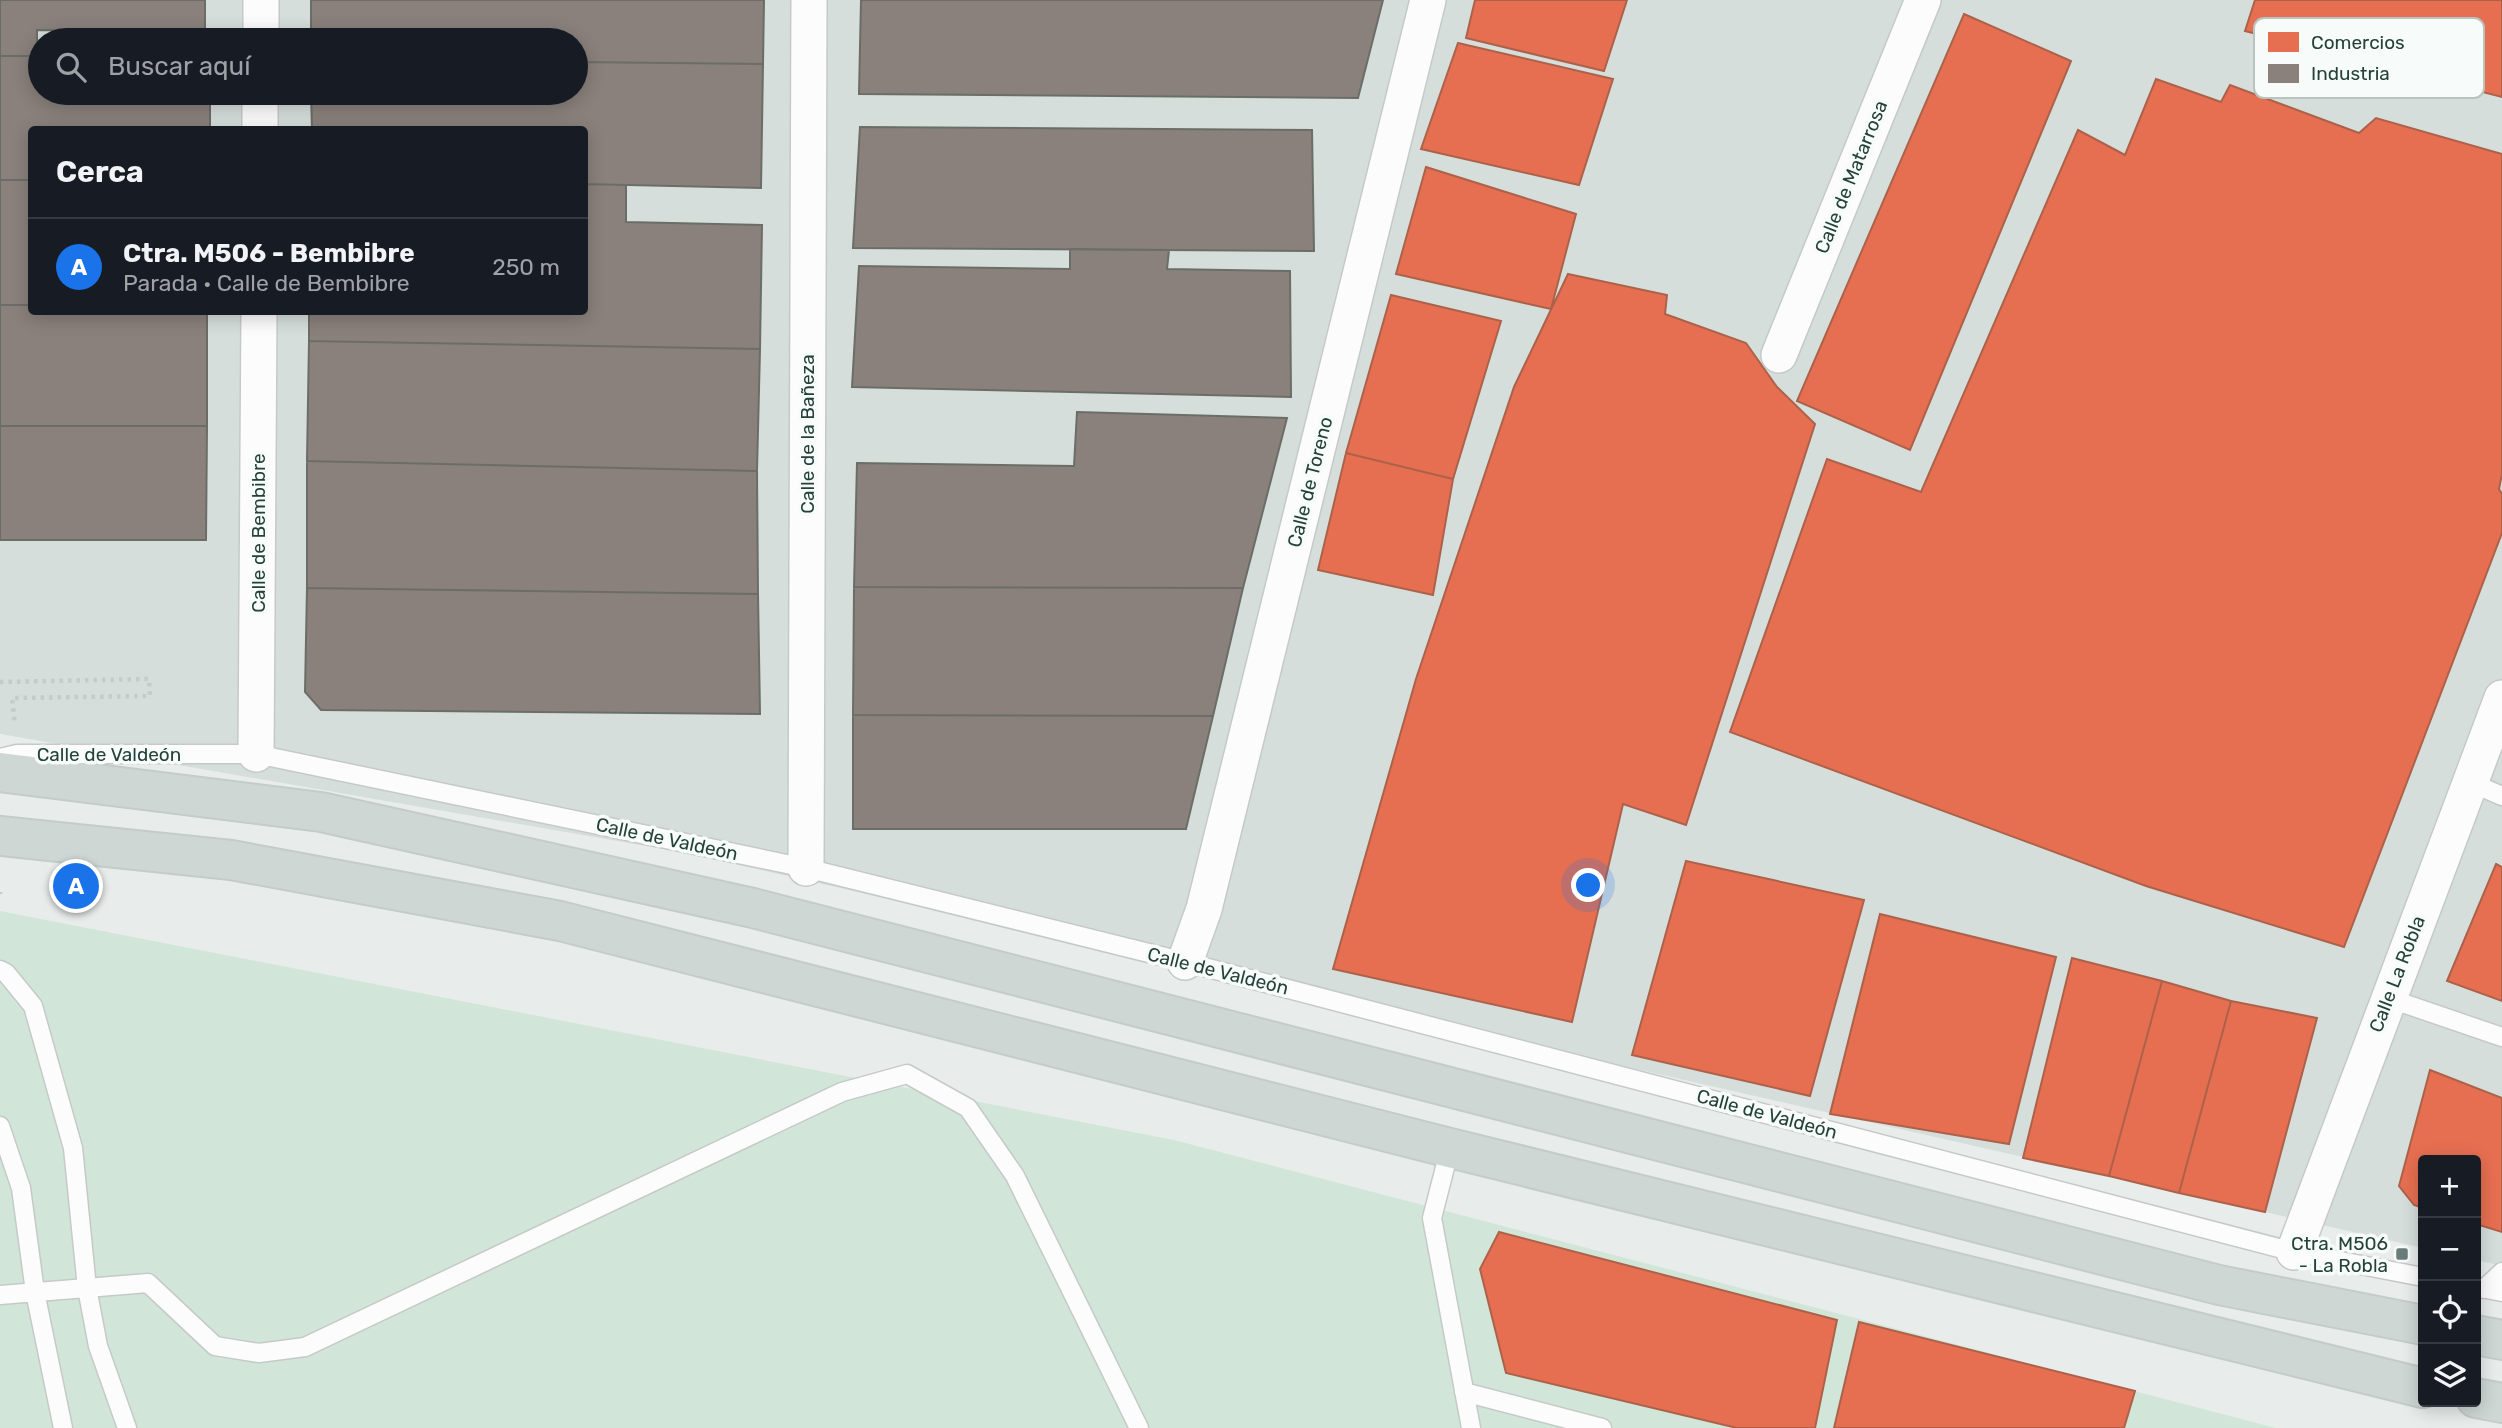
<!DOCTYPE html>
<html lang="es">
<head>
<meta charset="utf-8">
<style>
	:root { --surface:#171b24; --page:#20242c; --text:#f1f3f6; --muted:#9ea1a6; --line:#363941; --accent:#1a73e8 }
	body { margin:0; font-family:Rubik,sans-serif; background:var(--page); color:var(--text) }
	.controls { position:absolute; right:21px; bottom:21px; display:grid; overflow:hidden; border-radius:7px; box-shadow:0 4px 18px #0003 }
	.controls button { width:63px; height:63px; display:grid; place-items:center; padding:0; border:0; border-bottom:2px solid var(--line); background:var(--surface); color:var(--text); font:35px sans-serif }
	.you { position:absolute; left:1589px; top:886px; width:24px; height:24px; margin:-18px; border:5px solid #fff; border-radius:50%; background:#1a73e8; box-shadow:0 0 0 10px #1a73e833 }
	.badge { display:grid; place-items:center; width:46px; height:46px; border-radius:50%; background:var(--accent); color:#fff; font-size:23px; font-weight:700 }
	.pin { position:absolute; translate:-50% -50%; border:4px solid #fff; box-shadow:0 2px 7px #0006 }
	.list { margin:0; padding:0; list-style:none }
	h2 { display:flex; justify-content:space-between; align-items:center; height:91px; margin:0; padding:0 28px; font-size:30px }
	h2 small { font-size:23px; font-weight:400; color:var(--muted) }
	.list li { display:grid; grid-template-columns:46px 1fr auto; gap:21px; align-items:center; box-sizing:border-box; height:98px; padding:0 28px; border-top:2px solid var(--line) }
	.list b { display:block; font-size:26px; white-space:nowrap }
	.list p { margin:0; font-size:23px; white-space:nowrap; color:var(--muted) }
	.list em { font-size:23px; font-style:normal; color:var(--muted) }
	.icon { flex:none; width:38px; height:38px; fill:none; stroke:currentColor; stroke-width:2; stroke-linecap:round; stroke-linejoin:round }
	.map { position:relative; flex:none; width:2502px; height:1428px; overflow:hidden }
	.search { position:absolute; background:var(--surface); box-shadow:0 4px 18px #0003; left:28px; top:28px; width:560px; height:77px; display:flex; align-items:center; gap:18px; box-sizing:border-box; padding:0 24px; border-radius:38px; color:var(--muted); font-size:26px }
	.panel { position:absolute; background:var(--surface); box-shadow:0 4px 18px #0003; left:28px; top:126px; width:560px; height:189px; border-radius:7px }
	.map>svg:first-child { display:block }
</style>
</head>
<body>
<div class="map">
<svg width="2502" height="1428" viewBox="0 0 2502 1428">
	<rect width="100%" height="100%" fill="#e8edeb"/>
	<path fill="#d6dedb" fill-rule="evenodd" d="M0,0H2502V1266L2476,1260V1160H2423V1248L686,853L0,734ZM40,40H576V93H40ZM32,130H584V312H32Z"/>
	<path fill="#d1e6d8" d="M0,911L1174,1140L2276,1428H0Z"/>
	<path fill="#e76f51" stroke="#ac624a" stroke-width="2" d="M1475,0H1627L1604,71L1466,38Z
		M2255,0H2502V97L2245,31Z
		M1964,14L2071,61L1910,450L1797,401Z
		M1458,43L1613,79L1579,185L1421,149Z
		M2156,79L2221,102L2230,85L2359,133L2376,118L2502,154V474L2499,489L2502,494V533L2344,947L2146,886L1730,732L1827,459L1921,492L2078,130L2125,155Z
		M1426,167L1576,214L1551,309L1396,274Z
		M1568,274L1667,295L1665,314L1746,343L1777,387L1815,424L1686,825L1623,804L1572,1022L1333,969L1416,679L1514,387Z
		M1391,295L1501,321L1453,479L1346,453Z
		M1346,453L1453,479L1433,595L1318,570Z
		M1686,861L1864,900L1810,1096L1632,1055Z
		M2496,864L2502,867V1001L2447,981Z
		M1880,914L2056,957L2009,1144L1830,1114Z
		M2072,958L2162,981L2109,1176L2023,1158Z
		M2162,981L2231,1001L2179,1193L2109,1176Z
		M2231,1001L2317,1018L2265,1212L2179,1193Z
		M2430,1070L2502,1098V1232L2476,1224V1160H2423V1208L2414,1205L2399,1186Z
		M1499,1232L1837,1320L1815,1428H1737L1506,1373L1480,1269Z
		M1859,1322L2135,1391L2124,1428H1834Z"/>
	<path fill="#8a817c" stroke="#6b6e68" stroke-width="2" d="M0,0H205V32L37,30V56H0Z
		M311,0H764L763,64L576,62V40H311Z
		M861,0H1383L1358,98L859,94Z
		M0,56H40V93H210V130H32V180H0Z
		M576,62L763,64L761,188L584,184V130H312L311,93H576Z
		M860,127L1312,130L1314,251L853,248Z
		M0,180H32V305H0Z
		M584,184L626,185V222L762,225L760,349L309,341V312H584Z
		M1070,249L1169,250L1167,269L1290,271L1291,397L852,387L859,266L1070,269Z
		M0,305H32V312H207V426H0Z
		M309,341L760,349L757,471L307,461Z
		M1077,412L1287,418L1243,588L854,587L857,463L1074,466Z
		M0,426H207L206,540H0Z
		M307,461L757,471L758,594L307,588Z
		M854,587L1243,588L1213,716L853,715Z
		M307,588L758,594L760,714L321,710L305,692Z
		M853,715L1213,716L1186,829H853Z"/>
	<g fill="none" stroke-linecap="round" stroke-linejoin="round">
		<defs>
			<path id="lane" d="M0,758L17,754H256L806,868L1185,962L2294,1252L2423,1277
				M2472,783L2502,796
				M0,970L6,973L33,1006L73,1148L87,1288L98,1346L127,1428
				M2388,998L2502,1037
				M0,1126L21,1188L35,1292L63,1428
				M1450,1148L1432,1218L1471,1428
				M2476,1287L2502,1292
				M2484,1289L2502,1272
				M0,1295L148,1283L215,1346L259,1353L305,1347L842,1092L907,1074L968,1108L1015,1176L1139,1428
				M1464,1392L1602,1428"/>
			<path id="street" d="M261,40V0
				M260,130V93
				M1779,355L1923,0
				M256,754L259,312
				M806,868L809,0
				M1185,962L1204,909L1428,0
				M2294,1252L2502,698"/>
			<path id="primary" d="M0,772L321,812L753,908L2219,1285L2423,1325
				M0,836L231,860L560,921L1450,1148L2423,1388
				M2476,1335L2502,1340
				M2476,1398L2502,1403"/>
		</defs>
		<use href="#lane" stroke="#c5cac8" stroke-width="21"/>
		<use href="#street" stroke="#c5cac8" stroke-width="38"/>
		<use href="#primary" stroke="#c3ccc9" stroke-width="42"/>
		<path stroke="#c3ccca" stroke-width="4.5" stroke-dasharray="3.5 5" stroke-linecap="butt" d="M0,682L149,679L150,696L12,698L15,725
			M0,892V894"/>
		<use href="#lane" stroke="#fcfcfc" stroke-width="18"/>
		<use href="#street" stroke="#fcfcfc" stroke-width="35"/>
		<use href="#primary" stroke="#cfd7d5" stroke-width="38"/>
	</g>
	<rect fill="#697e78" stroke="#f7fbf9" stroke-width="2.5" x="2395" y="1247" width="14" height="14" rx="3.5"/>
	<g text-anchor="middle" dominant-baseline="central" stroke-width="7" stroke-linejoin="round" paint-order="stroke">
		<g font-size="19" fill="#24423a" stroke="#f7fbf9">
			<text transform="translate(1851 177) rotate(-68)">Calle de Matarrosa</text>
			<text transform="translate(807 434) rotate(-90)">Calle de la Bañeza</text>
			<text transform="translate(1310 482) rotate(-76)">Calle de Toreno</text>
			<text transform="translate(258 533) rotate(-90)">Calle de Bembibre</text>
			<text x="109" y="754">Calle de Valdeón</text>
			<text transform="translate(667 839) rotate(12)">Calle de Valdeón</text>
			<text transform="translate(1218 971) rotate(14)">Calle de Valdeón</text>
			<text transform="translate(2397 974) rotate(-69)">Calle La Robla</text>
			<text transform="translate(1767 1114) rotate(15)">Calle de Valdeón</text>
		</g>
		<g font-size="19" fill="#24423a" stroke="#f7fbf9" text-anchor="end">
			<text x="2388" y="1243">Ctra. M506<tspan x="2388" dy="22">- La Robla</tspan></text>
		</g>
	</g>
	<rect x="2254" y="18" width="230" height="80" rx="10" fill="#f7fbf9" stroke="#b8c4c0" stroke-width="2"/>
	<rect x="2268" y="32" width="31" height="20" fill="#e76f51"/>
	<rect x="2268" y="64" width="31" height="19" fill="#8a817c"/>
	<g font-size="19" fill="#24423a">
		<text x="2311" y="49">Comercios</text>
		<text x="2311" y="80">Industria</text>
	</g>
</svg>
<div class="controls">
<button>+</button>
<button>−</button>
<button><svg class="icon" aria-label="locate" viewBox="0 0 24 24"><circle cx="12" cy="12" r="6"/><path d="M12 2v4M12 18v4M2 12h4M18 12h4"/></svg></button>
<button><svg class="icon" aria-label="layers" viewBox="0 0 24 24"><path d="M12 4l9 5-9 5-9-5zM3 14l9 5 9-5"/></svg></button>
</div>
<div class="you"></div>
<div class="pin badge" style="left:76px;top:886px">A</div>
<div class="search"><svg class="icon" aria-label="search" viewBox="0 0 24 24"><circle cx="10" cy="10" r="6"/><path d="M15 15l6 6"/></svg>Buscar aquí</div>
<section class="panel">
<h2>Cerca<small></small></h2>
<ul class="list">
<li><span class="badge">A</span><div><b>Ctra. M506 - Bembibre</b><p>Parada · Calle de Bembibre</p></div><em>250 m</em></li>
</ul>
</section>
</div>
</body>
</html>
